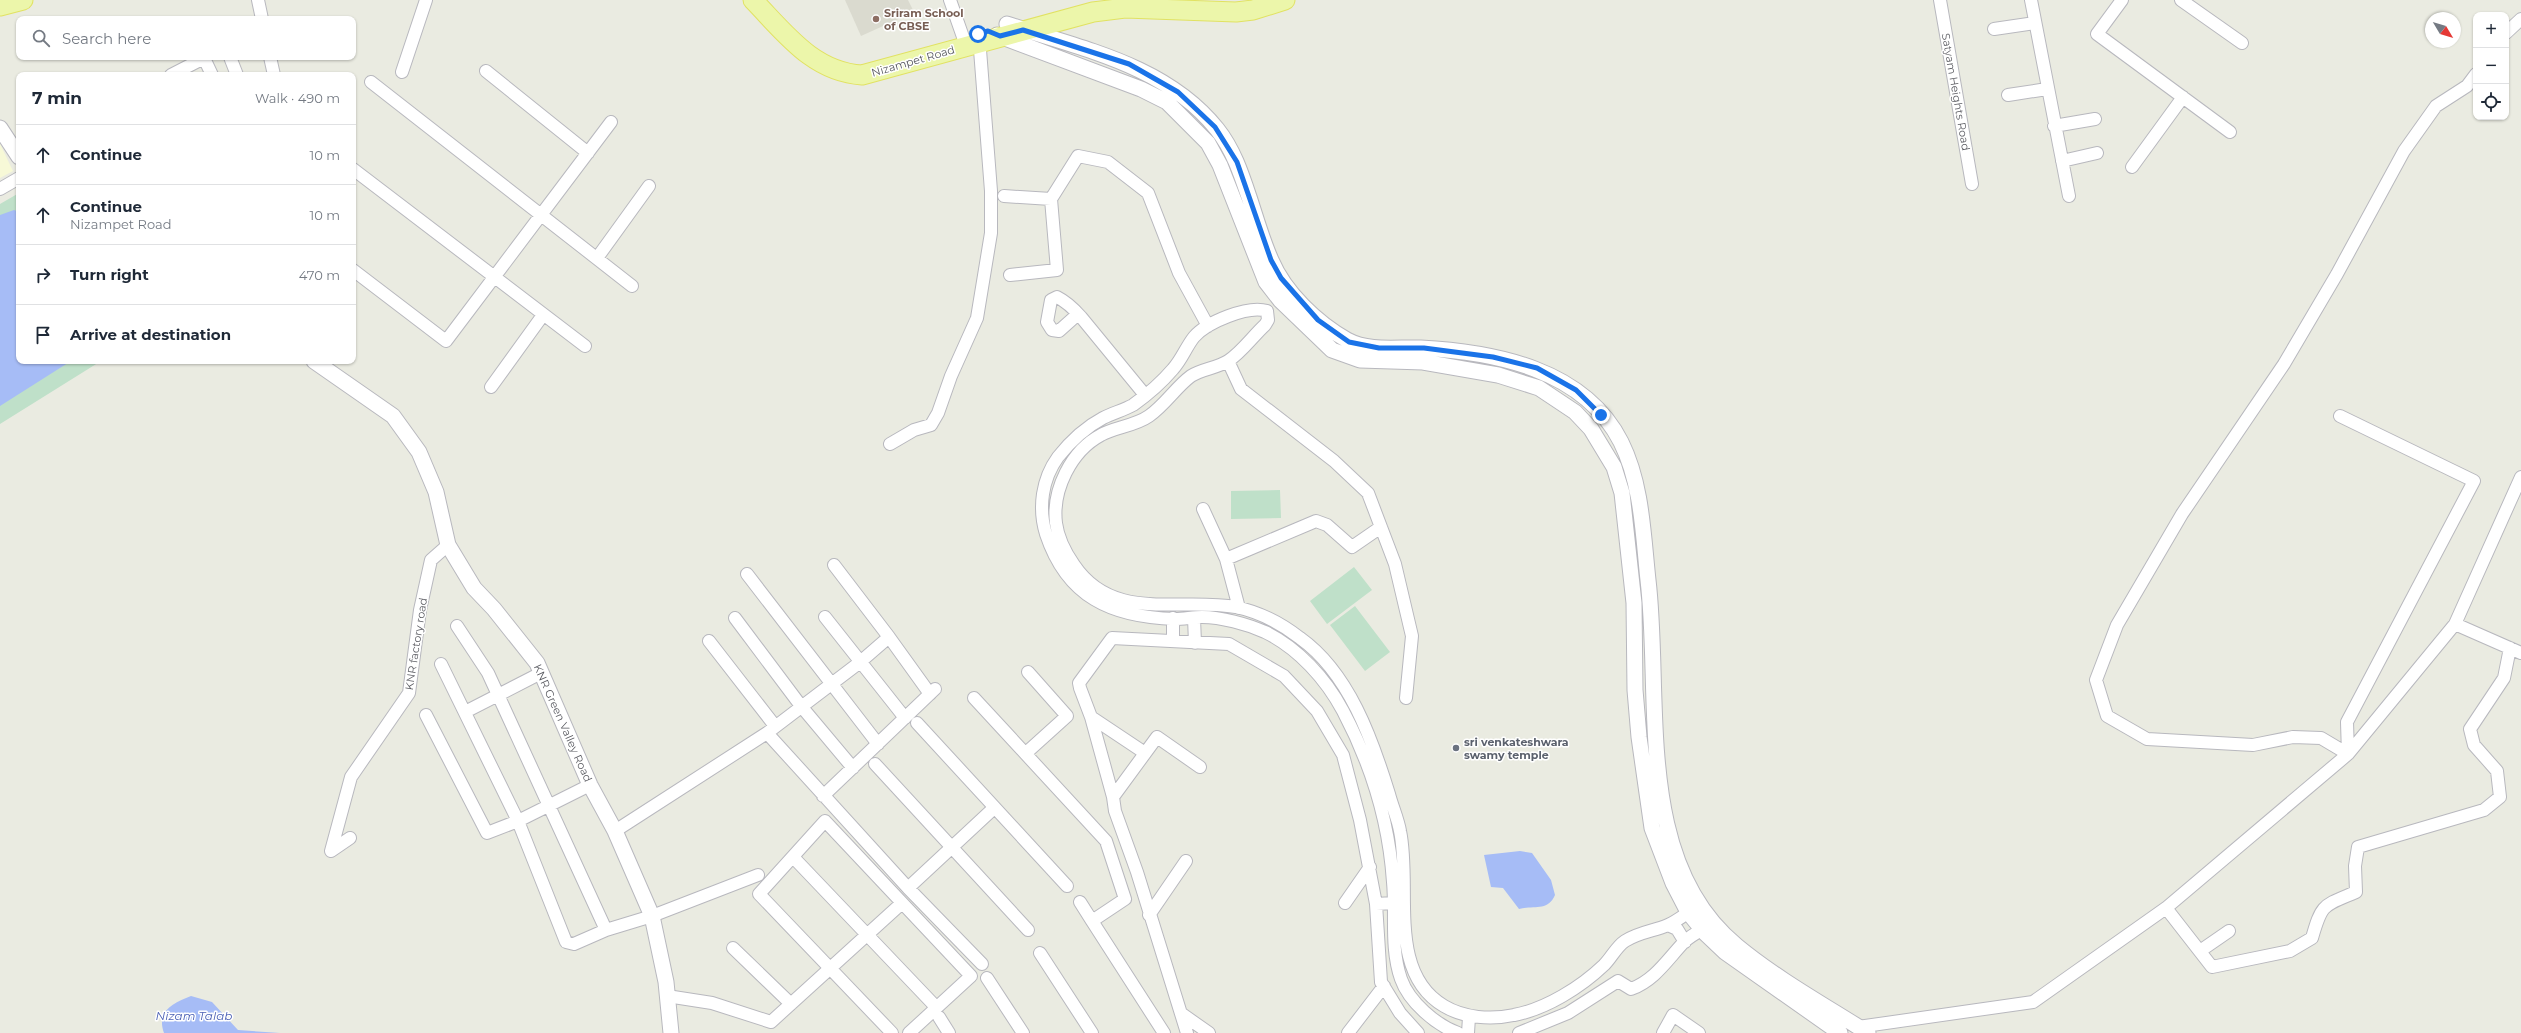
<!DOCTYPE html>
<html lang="en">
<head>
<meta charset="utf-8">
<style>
	:root { --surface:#fff; --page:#f6f6f7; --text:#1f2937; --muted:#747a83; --line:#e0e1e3 }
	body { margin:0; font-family:Montserrat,sans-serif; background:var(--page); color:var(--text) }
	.controls { position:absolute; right:12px; top:12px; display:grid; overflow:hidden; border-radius:8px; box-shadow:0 1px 3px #0004 }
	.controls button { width:36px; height:36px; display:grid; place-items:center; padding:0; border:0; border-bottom:1px solid var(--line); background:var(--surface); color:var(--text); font:20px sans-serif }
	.compass { position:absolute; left:2425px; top:12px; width:36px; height:36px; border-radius:50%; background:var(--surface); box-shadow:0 1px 3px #0004; rotate:128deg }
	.stop { position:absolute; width:12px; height:12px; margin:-9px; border:3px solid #1a73e8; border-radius:50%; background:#fff }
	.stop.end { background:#1a73e8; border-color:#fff; box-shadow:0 1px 4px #0008 }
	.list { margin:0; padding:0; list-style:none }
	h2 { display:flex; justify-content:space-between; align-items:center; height:52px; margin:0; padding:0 16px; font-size:17px }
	h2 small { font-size:13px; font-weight:400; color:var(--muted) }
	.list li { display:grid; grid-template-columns:26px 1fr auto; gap:12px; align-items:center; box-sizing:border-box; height:60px; padding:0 16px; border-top:1px solid var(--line) }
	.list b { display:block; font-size:15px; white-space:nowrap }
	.list p { margin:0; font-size:13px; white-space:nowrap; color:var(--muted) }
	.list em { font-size:13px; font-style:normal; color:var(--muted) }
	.icon { flex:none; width:22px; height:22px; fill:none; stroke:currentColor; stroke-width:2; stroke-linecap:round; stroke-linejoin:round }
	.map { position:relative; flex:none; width:2521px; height:1033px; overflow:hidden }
	.search { position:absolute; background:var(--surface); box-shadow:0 1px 3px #0004; left:16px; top:16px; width:340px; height:44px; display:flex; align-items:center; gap:10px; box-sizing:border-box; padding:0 14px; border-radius:8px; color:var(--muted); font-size:15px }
	.panel { position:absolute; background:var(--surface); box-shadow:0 1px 3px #0004; left:16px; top:72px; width:340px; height:292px; border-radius:8px }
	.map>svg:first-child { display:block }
</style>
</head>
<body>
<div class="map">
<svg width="2521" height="1033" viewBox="0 0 2521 1033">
	<rect width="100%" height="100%" fill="#eaebe1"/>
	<path fill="#f7f9d7" d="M0,144L13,171L0,178Z"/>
	<path fill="#dadacf" d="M845,0H908L914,12L861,36Z"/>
	<path fill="#bfe0c9" d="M19,193V361H101L0,424V204Z
		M1280,490L1281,518L1231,519V491Z
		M1354,567L1372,590L1327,624L1310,601Z
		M1355,606L1390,652L1365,671L1330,625Z"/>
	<path fill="#a6bcf6" d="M14,210L19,212V361H71L0,406V215Z
		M1520,851L1532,853L1551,880L1555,895C1548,912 1533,905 1519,909L1503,888L1491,887L1484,855Z
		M191,996L212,1002L238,1030L280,1033H164C156,1011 173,1003 191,996Z"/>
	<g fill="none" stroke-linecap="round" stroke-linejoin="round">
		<defs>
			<path id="minor" d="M258,0L262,19
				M950,0L963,37
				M1940,0L1972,184
				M2031,0L2069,196
				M2122,0L2097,34L2230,132
				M2181,0L2242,43
				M1994,29L2035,23
				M2506,33L2521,19
				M230,57L237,75
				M270,57L274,75
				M204,58L212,75
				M486,71L588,153
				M402,72L426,0
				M171,75L206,57
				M371,82L632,286
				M2008,95L2047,89
				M2054,126L2095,119
				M2062,161L2097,153
				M2132,167L2183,97
				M353,169L585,346
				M0,189L19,178
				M1004,196L1051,199
				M597,258L649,186
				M353,270L446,341L611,122
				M1010,275L1057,270L1051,199L1078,156L1108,162L1148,193L1179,273L1208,326
				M1078,314L1059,331L1052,330L1047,322L1051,300L1057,297C1067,302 1074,309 1081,317L1145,395
				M1228,361L1241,389L1334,461L1368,493L1395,564L1412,636L1406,698
				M491,387L543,315
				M2340,416L2474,481L2347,722L2348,754
				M890,444L914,430L931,425L938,413L951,376L977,318L991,233V191L979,37
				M1203,509L1226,559L1239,608
				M1226,559L1316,521L1327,525L1352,547L1381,527
				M747,574L878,744
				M825,617L905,718
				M735,618L801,706L853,768
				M1173,618V641
				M1194,618L1195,643
				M2455,624L2521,653
				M457,626L488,673L606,930
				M889,637L930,694
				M709,641L775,726
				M974,698L1106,841L1125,899L1092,921L1080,902
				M465,712L541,673
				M426,715L487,833L518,821L441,664
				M1091,717L1145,753
				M917,723L1067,886
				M767,733L859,663L889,637L834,565
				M1026,753L1067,716L1028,672
				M2348,754L2321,738L2293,737L2253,745L2147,739L2107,716L2096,680L2117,625L2182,514L2284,364L2337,274L2404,151L2436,106L2467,86L2476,74
				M875,764L1028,930
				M590,785L518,821L566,942L574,944L606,930L652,916L758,875
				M823,796L935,689
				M1113,797L1157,737L1200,767
				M615,831L767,733L908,888L982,964
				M350,838L331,851L351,777L409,693L420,610L431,560L448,545
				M793,857L936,1007
				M908,888L994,808
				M1345,903L1370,867
				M1376,904L1381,982L1400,1013L1418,1033
				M2166,908L2212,967L2290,951L2312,938C2322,903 2323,906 2356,892L2355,866L2358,847L2484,810L2500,797L2497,771L2474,745L2470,729L2504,678L2510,648
				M1149,915L1186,861
				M1092,921L1164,1033
				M1668,925L1677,929L1685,942
				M733,948L791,1004
				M2200,951L2229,931
				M1040,953L1092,1033
				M987,978L1023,1033
				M667,996L712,1003L771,1022L902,903
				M1182,1014L1209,1033
				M939,1017L949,1033
				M1858,1027L2033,1002L2166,908L2348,754L2455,624L2521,477
				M892,1033L759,894L825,821L971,976L909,1033
				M1187,1033L1137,872L1115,811L1113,797L1091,717L1080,688L1079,683L1112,638L1229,644L1284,676L1317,711L1343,755L1360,820L1376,904L1394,903
				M1348,1033L1384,986
				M1458,1033C1436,1025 1409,1002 1401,979C1390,948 1396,913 1393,882C1389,822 1371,764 1343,711C1326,679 1298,648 1265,632C1247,624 1221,617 1202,617C1193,617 1184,619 1175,619C1111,617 1067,597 1046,534C1038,508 1042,479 1058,457C1070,442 1086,427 1103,418C1113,413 1124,410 1133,405C1147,395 1162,382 1173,369C1182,359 1186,347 1194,337C1207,322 1248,305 1267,311L1268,320L1265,325C1253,336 1241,353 1228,361C1217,368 1202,369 1191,376C1176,387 1165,405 1149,416C1135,426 1115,427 1101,435C1071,451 1052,490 1056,523C1058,539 1065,552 1074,565C1113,623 1179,597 1236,607C1259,612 1282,624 1300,638C1349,673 1372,739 1389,794C1392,806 1398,819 1400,831C1412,887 1386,972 1444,1006C1464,1018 1491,1020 1514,1015C1546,1009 1581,987 1604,965C1612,957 1616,947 1625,941C1639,932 1654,931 1668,925C1677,921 1687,913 1695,908
				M1468,1033L1469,1017
				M1519,1033L1568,1013L1618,981L1631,989C1655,980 1667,960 1684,942C1691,935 1702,930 1710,925
				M1663,1033L1673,1015L1699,1033"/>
			<path id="tertiary" d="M1007,24C1082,49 1166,65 1217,129C1233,149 1241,173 1249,197C1256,218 1262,240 1271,260C1285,293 1317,323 1347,340C1369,352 1397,347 1421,348C1495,352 1584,369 1621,442C1642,484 1643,534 1648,580C1662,698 1633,862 1737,946C1777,979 1824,1005 1868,1033
				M997,35L1141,89L1167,102L1208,143L1220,165L1266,282L1280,300L1332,350L1360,360L1423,362L1498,375L1539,388L1575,412L1591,429L1614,467L1622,493L1634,603L1635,690L1639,737L1652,828L1673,883L1688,912L1705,933L1725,952L1840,1033
				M0,128L19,157
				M314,361L393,416L419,452L436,492L448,545L474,588L494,609L537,663L590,785L615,831L652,916L666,982L671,1033"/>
			<path id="primary" d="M753,0C785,33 813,72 862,75L1093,12L1125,8L1236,12L1253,10L1285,0
				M0,6L23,0"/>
		</defs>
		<use href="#minor" stroke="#b8b8be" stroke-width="14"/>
		<use href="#tertiary" stroke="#b8b8be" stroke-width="17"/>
		<use href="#primary" stroke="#e1e262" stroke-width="21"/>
		<use href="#minor" stroke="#fff" stroke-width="12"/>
		<use href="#tertiary" stroke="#fff" stroke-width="15"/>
		<use href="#primary" stroke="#ecf6aa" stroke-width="19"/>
	</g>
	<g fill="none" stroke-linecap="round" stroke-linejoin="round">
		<path stroke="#1a73e8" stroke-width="5" d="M978,34L988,31L1000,36L1023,30L1129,64L1178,92L1215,127L1237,162L1271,260L1281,278L1318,320L1349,342L1379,348H1424L1493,357L1537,368L1576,390L1601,415"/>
	</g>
	<circle fill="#8d6e63" stroke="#fff" stroke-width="1.5" cx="876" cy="19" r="4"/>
	<circle fill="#6b7280" stroke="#fff" stroke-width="1.5" cx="1456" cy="748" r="4"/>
	<g text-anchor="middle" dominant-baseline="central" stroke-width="3" stroke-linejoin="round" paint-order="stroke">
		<g font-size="11" font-weight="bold" fill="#785e54" stroke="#fff" text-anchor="start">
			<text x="884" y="13">Sriram School<tspan x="884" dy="13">of CBSE</tspan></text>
		</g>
		<g font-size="11" fill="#595a60" stroke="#fff">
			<text transform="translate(913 61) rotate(-16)">Nizampet Road</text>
			<text transform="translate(1956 92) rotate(80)">Satyam Heights Road</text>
			<text transform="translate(416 644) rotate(-81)">KNR factory road</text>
			<text transform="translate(563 723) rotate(66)">KNR Green Valley Road</text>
		</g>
		<g font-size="11" font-weight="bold" fill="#5b616d" stroke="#fff" text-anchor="start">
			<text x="1464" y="742">sri venkateshwara<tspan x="1464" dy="13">swamy temple</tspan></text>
		</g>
		<g font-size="12" font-style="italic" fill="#4c61b5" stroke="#fff">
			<text x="194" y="1015">Nizam Talab</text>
		</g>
	</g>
</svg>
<div class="controls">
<button>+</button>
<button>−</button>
<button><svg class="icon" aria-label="locate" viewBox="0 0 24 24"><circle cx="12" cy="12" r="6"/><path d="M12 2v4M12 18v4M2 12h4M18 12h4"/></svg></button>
</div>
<svg class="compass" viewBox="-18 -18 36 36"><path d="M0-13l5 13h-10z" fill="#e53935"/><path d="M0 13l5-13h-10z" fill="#747a83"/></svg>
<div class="stop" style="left:978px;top:34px"></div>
<div class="stop end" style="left:1601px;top:415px"></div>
<div class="search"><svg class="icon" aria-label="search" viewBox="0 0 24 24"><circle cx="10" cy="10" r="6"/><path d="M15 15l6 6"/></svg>Search here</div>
<section class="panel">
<h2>7 min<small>Walk · 490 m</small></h2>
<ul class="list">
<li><svg class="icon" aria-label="ahead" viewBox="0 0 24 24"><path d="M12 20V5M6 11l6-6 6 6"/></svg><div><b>Continue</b></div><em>10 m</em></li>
<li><svg class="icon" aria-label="ahead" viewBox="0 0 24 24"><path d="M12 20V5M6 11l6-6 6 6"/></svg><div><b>Continue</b><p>Nizampet Road</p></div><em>10 m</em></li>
<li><svg class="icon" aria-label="right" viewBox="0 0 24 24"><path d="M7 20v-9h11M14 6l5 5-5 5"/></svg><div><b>Turn right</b></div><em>470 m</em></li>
<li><svg class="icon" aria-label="arrive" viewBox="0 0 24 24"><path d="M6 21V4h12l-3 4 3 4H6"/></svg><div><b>Arrive at destination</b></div></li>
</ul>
</section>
</div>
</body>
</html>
